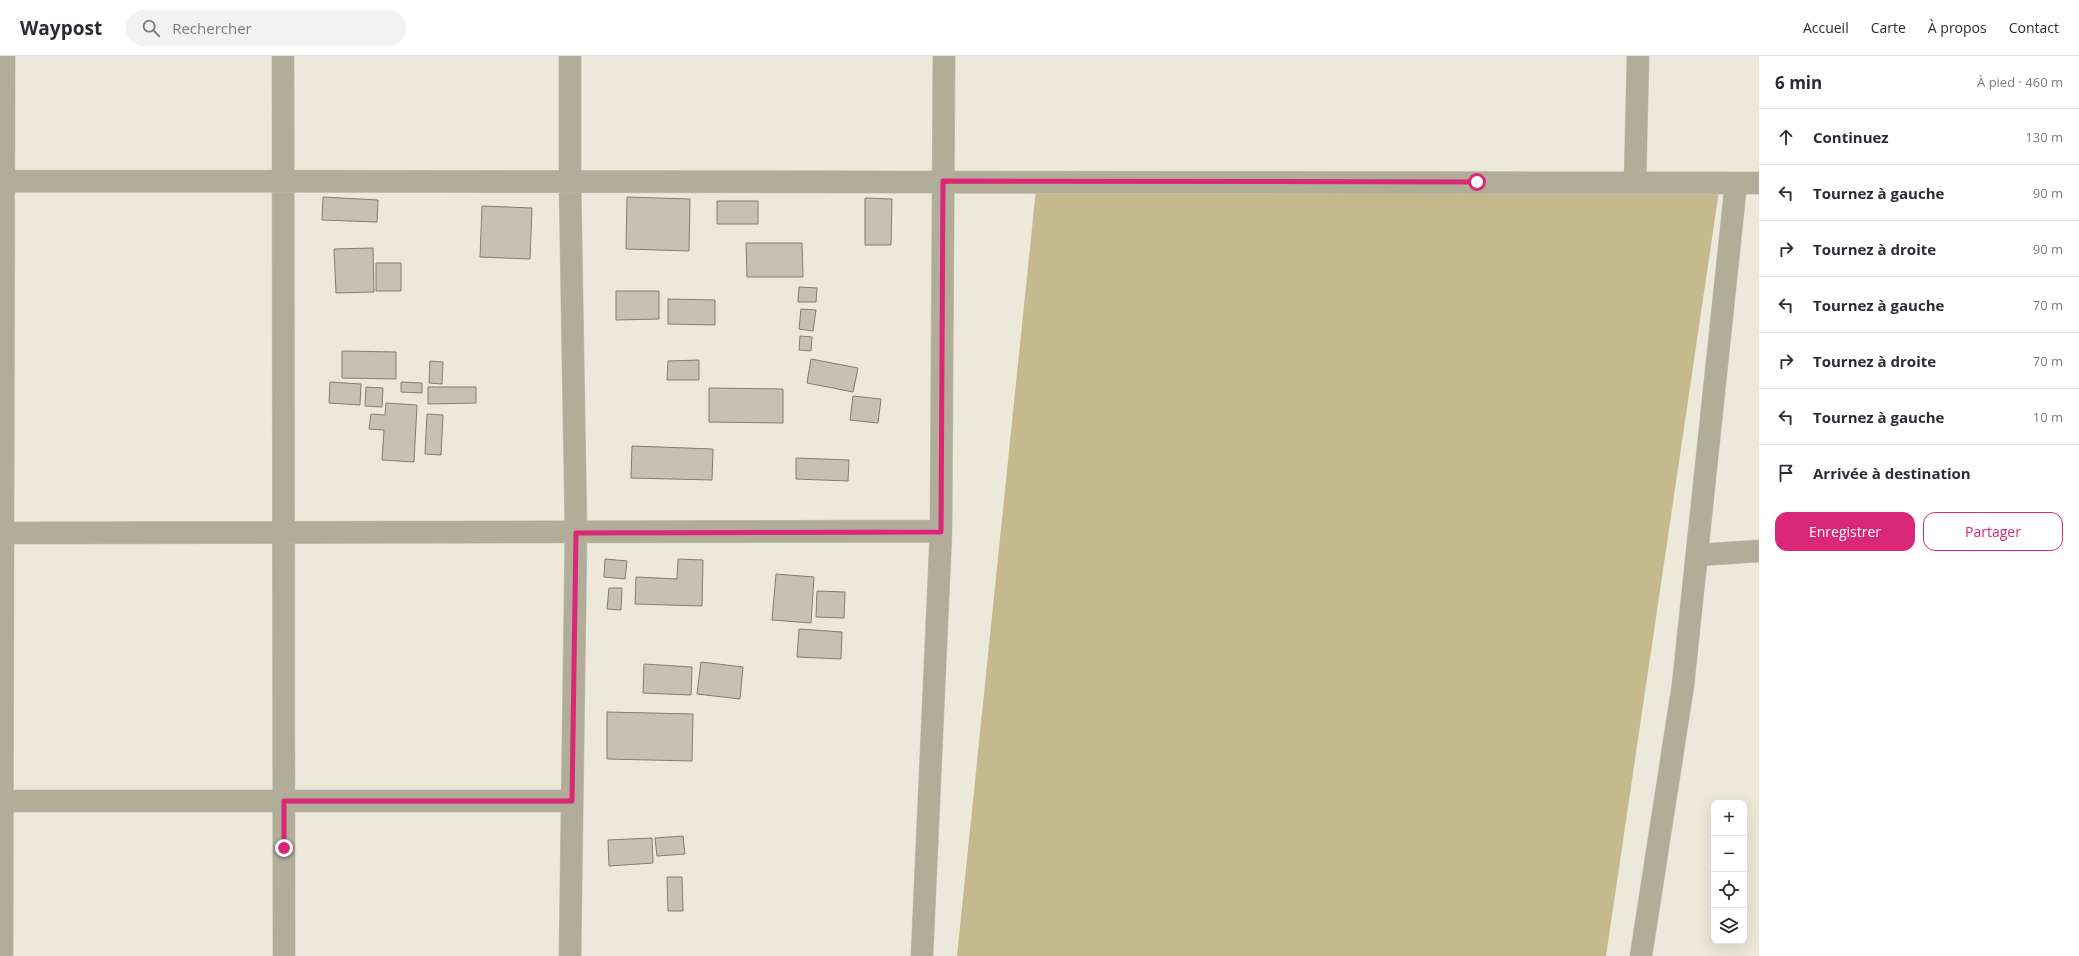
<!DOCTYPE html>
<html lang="fr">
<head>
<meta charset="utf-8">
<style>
	:root { --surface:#fff; --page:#f2f2f3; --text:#2b2b33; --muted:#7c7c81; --line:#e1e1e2; --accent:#db2777 }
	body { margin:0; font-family:"Open Sans",sans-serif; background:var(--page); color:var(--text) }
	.controls { position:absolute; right:12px; bottom:12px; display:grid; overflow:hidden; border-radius:8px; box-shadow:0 4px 16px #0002 }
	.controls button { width:36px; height:36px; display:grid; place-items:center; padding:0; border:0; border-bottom:1px solid var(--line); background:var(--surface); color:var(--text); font:20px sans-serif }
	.stop { position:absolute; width:12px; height:12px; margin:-9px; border:3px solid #db2777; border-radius:50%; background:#fff }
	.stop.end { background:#db2777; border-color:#fff; box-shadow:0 1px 4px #0008 }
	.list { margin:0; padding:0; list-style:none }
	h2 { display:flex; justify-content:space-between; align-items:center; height:52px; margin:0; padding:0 16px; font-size:17px }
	h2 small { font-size:13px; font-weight:400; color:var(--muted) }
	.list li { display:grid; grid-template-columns:26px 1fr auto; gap:12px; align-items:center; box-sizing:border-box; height:56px; padding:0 16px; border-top:1px solid var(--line) }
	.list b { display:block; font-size:15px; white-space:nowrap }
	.list em { font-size:13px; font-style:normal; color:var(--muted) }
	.actions { display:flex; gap:8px; padding:12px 16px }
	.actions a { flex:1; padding:9px 0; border:1px solid var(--accent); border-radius:12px; text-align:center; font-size:14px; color:var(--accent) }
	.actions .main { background:var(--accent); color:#fff }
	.icon { flex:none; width:22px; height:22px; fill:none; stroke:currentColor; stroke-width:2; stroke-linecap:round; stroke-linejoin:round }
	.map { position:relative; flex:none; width:1759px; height:900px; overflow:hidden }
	header { display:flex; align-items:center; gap:24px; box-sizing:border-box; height:56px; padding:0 20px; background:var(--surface); border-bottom:1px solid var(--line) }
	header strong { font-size:19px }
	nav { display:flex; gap:22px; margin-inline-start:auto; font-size:14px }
	.search { width:280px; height:36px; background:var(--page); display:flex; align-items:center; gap:10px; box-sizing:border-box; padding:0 14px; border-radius:22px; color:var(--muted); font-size:15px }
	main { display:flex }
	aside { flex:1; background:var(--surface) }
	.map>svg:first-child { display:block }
</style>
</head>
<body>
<header>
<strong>Waypost</strong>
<div class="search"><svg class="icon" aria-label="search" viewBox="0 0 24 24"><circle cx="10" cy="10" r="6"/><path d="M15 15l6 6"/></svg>Rechercher</div>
<nav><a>Accueil</a><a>Carte</a><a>À propos</a><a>Contact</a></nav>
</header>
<main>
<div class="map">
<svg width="1759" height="900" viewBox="0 0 1759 900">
	<rect width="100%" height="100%" fill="#ece9db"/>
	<path fill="#c5ba8e" d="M1036,133L1719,135L1606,900H957Z"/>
	<path fill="#c5c2b5" stroke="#817e72" d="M323,141L378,144L377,166L322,164Z
		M627,141L690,143L689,195L626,193Z
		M865,142L892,143L891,189H865Z
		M717,145H758V168H717Z
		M482,150L532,152L530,203L480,201Z
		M746,187H802L803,221H747Z
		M373,192L374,236L336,237L334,193Z
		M376,207H401V235H376Z
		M799,231L817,232L816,246H798Z
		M616,235H659V263L616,264Z
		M668,243L715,244V269L668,268Z
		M801,253L816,254L813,275L799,273Z
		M800,280L812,281L811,295L799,294Z
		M342,295L396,296V323L342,322Z
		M811,303L858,312L853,336L807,327Z
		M699,304V324H667L668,305Z
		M430,305L443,306L442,328L429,327Z
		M330,326L361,328L360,349L329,347Z
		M401,326L422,327V337L401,336Z
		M366,331L383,332L382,351L365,350Z
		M428,331H476V347L428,348Z
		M709,332L783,333V367L709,366Z
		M853,340L881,343L878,367L850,364Z
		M386,347L417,349L414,406L382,404L384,374L369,373L371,358L385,359Z
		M427,358L443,359L441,399L425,398Z
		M632,390L713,393L712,424L631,422Z
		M796,402L849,404L848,425L796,423Z
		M605,503L627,505L625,523L604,521Z
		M678,503L703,504L702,550L635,548L636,521L677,523Z
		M776,518L814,521L811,567L772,564Z
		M609,532H622L621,554L607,553Z
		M817,535L845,536L844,562L816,561Z
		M799,573L842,576L841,603L797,601Z
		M701,606L743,611L740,643L697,638Z
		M644,608L692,611L691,639L643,637Z
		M607,656L693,658L692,705L607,703Z
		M683,780L685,798L657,800L655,782Z
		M652,782L653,807L609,810L608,784Z
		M667,821H682L683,855H668Z"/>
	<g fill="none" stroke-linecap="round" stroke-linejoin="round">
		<defs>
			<path id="minor" d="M283,0L284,900
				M570,0V126L576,477L570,900
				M0,125L1759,127
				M1635,127L1638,0
				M0,477L941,475
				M1698,499L1759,495
				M0,745H572
				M2,900L4,0
				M922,900L941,475L944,0
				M1641,900L1683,629L1736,127"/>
		</defs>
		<use href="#minor" stroke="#c8c6b9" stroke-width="23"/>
		<use href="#minor" stroke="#b1ad99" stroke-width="22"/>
	</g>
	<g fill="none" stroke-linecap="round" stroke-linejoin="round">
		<path stroke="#db2777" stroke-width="5" d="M284,792V745H572L576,477L941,476L943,125L1477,126"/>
	</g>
</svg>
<div class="controls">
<button>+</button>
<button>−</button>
<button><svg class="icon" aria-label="locate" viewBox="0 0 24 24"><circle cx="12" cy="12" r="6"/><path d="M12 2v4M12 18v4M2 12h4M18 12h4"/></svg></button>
<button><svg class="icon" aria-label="layers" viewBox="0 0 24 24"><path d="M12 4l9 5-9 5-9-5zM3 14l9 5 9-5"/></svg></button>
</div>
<div class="stop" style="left:1477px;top:126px"></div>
<div class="stop end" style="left:284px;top:792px"></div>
</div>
<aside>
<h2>6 min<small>À pied · 460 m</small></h2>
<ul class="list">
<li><svg class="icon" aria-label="ahead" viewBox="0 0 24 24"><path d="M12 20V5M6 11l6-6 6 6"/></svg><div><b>Continuez</b></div><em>130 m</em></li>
<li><svg class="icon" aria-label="left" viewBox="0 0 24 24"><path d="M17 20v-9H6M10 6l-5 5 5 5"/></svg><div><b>Tournez à gauche</b></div><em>90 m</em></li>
<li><svg class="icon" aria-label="right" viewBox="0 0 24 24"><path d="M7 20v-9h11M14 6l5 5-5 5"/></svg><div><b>Tournez à droite</b></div><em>90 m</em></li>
<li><svg class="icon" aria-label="left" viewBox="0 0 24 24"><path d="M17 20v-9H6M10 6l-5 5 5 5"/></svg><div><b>Tournez à gauche</b></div><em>70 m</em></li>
<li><svg class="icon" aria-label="right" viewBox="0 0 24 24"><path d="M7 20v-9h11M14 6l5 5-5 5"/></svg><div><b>Tournez à droite</b></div><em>70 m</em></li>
<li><svg class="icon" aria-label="left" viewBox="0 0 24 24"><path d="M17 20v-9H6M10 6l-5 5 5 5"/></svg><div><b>Tournez à gauche</b></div><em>10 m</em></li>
<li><svg class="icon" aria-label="arrive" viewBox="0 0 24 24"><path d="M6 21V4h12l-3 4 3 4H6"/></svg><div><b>Arrivée à destination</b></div></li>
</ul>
<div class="actions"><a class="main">Enregistrer</a><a>Partager</a></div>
</aside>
</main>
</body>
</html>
